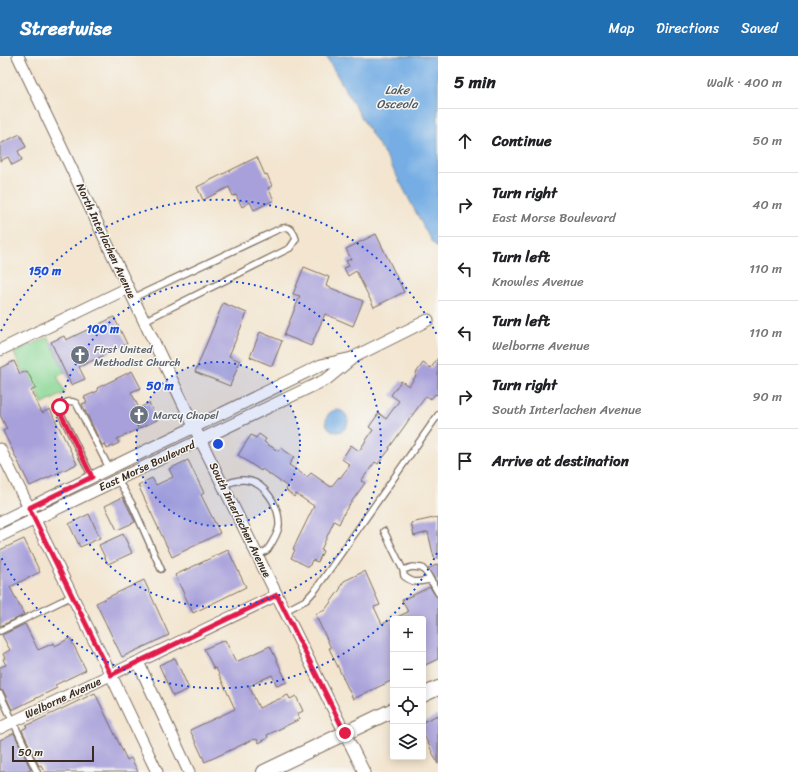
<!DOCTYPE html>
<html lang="en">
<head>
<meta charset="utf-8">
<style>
	:root { --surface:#fff; --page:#f2f2f2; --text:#202124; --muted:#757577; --line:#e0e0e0; --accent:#1f6fb2 }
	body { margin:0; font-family:Sriracha,sans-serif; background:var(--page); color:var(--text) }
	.controls { position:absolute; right:12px; bottom:12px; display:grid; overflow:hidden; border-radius:4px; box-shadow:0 2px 10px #0003 }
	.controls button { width:36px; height:36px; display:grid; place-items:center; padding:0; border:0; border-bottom:1px solid var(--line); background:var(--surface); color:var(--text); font:20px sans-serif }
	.scale { position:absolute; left:12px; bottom:10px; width:82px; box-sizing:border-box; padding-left:4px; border:2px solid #3b2a1e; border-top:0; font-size:11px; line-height:14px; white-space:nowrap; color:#3b2a1e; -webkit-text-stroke:3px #f6f6f2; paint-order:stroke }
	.stop { position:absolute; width:12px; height:12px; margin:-9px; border:3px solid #e11d48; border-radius:50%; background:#fff }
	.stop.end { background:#e11d48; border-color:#fff; box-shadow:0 1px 4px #0008 }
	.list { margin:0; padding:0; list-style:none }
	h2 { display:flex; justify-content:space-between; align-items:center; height:52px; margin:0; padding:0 16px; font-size:17px }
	h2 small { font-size:13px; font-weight:400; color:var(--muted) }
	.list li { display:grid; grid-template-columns:26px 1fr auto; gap:12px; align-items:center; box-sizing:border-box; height:64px; padding:0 16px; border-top:1px solid var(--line) }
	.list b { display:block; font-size:15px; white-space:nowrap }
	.list p { margin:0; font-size:13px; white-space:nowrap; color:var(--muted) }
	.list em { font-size:13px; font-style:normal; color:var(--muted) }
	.icon { flex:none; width:22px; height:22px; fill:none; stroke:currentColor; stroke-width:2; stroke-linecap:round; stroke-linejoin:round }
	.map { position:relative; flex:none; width:438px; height:716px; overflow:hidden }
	header { display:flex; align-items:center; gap:24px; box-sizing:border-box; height:56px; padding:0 20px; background:var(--accent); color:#fff }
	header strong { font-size:19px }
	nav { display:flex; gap:22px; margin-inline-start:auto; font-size:14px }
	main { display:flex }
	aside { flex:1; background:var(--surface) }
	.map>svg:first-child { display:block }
</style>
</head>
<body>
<header>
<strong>Streetwise</strong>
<nav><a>Map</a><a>Directions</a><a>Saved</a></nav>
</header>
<main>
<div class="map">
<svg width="438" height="716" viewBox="0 0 438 716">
	<rect width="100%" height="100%" fill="#f6f6f2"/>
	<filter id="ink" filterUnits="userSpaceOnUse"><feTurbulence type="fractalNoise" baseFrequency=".025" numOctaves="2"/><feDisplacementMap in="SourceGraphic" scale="8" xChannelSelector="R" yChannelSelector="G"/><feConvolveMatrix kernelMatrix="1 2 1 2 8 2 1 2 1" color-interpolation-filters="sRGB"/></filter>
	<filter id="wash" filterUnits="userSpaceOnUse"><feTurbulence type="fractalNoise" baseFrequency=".012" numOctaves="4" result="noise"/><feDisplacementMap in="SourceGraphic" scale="16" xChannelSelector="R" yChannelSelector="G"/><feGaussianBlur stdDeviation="0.9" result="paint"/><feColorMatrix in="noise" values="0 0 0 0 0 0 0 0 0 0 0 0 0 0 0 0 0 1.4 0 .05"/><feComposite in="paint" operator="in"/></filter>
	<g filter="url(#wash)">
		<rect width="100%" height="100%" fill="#f3e5cf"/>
		<path fill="#8cd896" stroke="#64815a" d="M48,281L65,316L57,320L65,337L43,348L27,315L23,317L14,297Z"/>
		<path fill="#74ade4" stroke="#586c81" d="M326,0H438V192L431,185L390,107L361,61Z
			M326 365a11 11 0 1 1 22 0a11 11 0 1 1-22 0Z"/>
		<g id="blocks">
			<path fill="#a8a0da" d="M20,78L26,91L18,95L22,104L12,109L8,101L0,105V88Z
				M257,101L265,119L267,118L272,130L268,132L274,144L254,154L250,146L242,151L236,139L233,140L229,131L203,144L197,131Z
				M376,178L404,236L374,251L356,215L348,220L344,212L349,210L346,205L351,203L346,193Z
				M304,211L329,221L326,230L363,245L353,270L325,258L311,290L284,279L300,240L293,238Z
				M223,247L247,257L229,300L240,305L230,330L195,316Z
				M114,261L127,288L79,311L85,323L71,329L51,286L64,280L66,284Z
				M260,276L282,285L272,310L250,301Z
				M438,302V339L435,338L431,343L426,340L389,392L390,393L378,408L375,406L361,425L365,427L345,455L339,468L334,465L321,494L323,495L318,506L312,504L309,511L291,502L295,494L293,493L314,450L296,438L294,441L286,434L288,431L262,413L261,415L238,399L251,379L256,382L259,378L266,383L264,386L278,395L281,392L294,401L289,409L307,421L311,417L331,431L339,421L340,422L350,409L342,403L351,389L359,395L373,374L369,371L379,357L386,363L399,345L391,339L401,325L409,330L416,320V317L423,307L431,312Z
				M14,305L20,318L27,315L36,332L31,335L42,357L50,353L77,408L30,430L3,375L7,373L0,359V312Z
				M132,315L141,332L131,336L139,352L149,347L157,364L117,383L119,387L107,393L105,388L102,389L82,348L87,346L84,341L98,335L97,332Z
				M188,404L204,437L201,439L220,477L172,501L138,429L152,422L156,429L173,421L169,413Z
				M123,441L135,466L117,474L105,450Z
				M89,458L100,482L80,491L69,468Z
				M438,461V502H434L428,476L414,480L411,467Z
				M123,478L132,497L108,508L99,489Z
				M24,483L40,516L10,531L24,559L0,570V494Z
				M228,494L246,531L193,557L175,519Z
				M438,508V528L428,513Z
				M365,515L380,549L374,551L382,568L408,556L402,544L430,531L435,539L438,541V603L423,610V563H393V624L353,643L329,592H331L315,558L325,554L341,532L340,531L344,525Z
				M144,524L169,579L122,601L96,547Z
				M25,568L38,594L54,587L55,590L70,582L86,614L55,629L57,632L12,654L4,636L0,634V611L6,609L3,603L5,602L3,598L10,594L2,579Z
				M225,584L236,606L270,590L287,626L277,630L272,619L249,630L259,652L288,639L290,643L296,640L303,655L297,658L300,663L267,679L268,682L259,687L257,683L255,684L254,683L205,706L190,674L235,653L216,612L214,613L204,593Z
				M175,602L189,633L173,640L159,609Z
				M95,637L127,704L131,702L138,716H44L41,709L39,710L22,674L27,671L26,670Z
				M438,659V708L423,677V666Z
				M14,677L31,714L26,716H0V684Z"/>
		</g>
	</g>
	<g filter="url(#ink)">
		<use href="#blocks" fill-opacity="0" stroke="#7b6b5c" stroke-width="1"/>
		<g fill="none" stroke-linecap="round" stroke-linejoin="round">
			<defs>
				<path id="service" d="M133,242L277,174C288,169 292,171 296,183L290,192L144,265
					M92,421L60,356C61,348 68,343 76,347L109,412
					M118,424L132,448L161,513
					M223,429C230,427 237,423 244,424C265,425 280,451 279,470C278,477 272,487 268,493C266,496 261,497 258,499
					M384,475L403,514L404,520C414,528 417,526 429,524L433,527
					M403,514L412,511L422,512L428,519L438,537
					M285,555L306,544L316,533L438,359
					M0,575L72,540
					M0,638L37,716"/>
				<path id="minor" d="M18,0L201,385L364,716
					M0,294L128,232
					M0,393L111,619L157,716
					M0,466L321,309L352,302
					M0,480L327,323L354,301L428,264
					M138,606L189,716
					M0,672L277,539"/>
				<path id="tertiary" d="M423,639L438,632
					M264,716L393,654"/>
			</defs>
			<use href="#service" stroke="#7b6b5c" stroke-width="8"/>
			<use href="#minor" stroke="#7b6b5c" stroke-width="13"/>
			<use href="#tertiary" stroke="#7b6b5c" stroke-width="16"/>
			<use href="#service" stroke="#fff" stroke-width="5.5"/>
			<use href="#minor" stroke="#fff" stroke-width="11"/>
			<use href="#tertiary" stroke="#fff" stroke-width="14"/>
		</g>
	</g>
	<g fill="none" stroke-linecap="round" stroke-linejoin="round" filter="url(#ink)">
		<path stroke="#e11d48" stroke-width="5" d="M60,351V356L92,421L29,452L111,619L277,539L345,677"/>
	</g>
	<circle cx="218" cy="388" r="82" fill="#1d4ed8" fill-opacity=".12"/>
	<g fill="none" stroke="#1d4ed8" stroke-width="2" stroke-dasharray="2 4">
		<circle cx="218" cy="388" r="82"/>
		<circle cx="218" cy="388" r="163"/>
		<path d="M437 497A245 245 0 0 1 1 501M1 275A245 245 0 0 1 437 279"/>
	</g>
	<defs>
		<symbol id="church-disc" viewBox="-11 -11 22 22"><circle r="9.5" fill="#6b7280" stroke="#f6f6f2"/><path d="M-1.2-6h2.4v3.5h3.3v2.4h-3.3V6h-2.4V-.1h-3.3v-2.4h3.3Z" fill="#fff"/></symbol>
	</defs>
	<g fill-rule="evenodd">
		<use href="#church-disc" x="69" y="288" width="22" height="22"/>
		<use href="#church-disc" x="128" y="348" width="22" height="22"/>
	</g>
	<g text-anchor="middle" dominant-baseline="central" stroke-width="3" stroke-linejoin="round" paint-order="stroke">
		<g font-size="11" fill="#3b2a1e" stroke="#f6f6f2">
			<text transform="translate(106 185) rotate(65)">North Interlachen Avenue</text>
			<text transform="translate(147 410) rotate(-25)">East Morse Boulevard</text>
			<text transform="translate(240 464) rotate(64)">South Interlachen Avenue</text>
			<text transform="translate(63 642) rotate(-25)">Welborne Avenue</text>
		</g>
		<g font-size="11" fill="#5b616d" stroke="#f6f6f2" text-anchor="start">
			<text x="94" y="293">First United<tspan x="94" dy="13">Methodist Church</tspan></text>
			<text x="153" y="359">Marcy Chapel</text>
		</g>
		<g font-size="12" font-style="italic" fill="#4f5863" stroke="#f6f6f2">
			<text x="397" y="34">Lake<tspan x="397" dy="14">Osceola</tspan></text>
		</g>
	</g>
	<circle cx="218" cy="388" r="6" fill="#1d4ed8" stroke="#f6f6f2" stroke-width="2"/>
	<g font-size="12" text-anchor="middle" font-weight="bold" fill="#1d4ed8" stroke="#f6f6f2" stroke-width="3" stroke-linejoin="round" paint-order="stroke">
		<text x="45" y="219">150 m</text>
		<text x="103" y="277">100 m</text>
		<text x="160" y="334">50 m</text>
	</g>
</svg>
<div class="controls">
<button>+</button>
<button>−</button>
<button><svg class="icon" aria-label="locate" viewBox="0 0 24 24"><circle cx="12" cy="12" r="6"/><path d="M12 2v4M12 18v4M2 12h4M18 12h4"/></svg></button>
<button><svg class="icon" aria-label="layers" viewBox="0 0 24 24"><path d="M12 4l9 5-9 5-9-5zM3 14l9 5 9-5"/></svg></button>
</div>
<div class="scale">50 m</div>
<div class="stop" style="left:60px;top:351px"></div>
<div class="stop end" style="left:345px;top:677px"></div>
</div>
<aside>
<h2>5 min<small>Walk · 400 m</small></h2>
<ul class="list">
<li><svg class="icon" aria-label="ahead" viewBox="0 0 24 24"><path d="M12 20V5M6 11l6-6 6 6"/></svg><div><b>Continue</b></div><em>50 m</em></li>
<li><svg class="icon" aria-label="right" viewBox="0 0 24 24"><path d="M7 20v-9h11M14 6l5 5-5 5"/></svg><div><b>Turn right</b><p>East Morse Boulevard</p></div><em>40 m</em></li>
<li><svg class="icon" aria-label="left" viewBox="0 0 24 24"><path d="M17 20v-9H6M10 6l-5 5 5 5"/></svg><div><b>Turn left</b><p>Knowles Avenue</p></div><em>110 m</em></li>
<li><svg class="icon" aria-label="left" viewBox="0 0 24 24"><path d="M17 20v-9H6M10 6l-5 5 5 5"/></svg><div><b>Turn left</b><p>Welborne Avenue</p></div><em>110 m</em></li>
<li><svg class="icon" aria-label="right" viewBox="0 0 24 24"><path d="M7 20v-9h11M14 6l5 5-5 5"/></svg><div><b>Turn right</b><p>South Interlachen Avenue</p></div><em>90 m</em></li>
<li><svg class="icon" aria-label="arrive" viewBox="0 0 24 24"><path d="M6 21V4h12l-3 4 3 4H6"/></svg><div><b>Arrive at destination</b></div></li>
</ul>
</aside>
</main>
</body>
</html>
